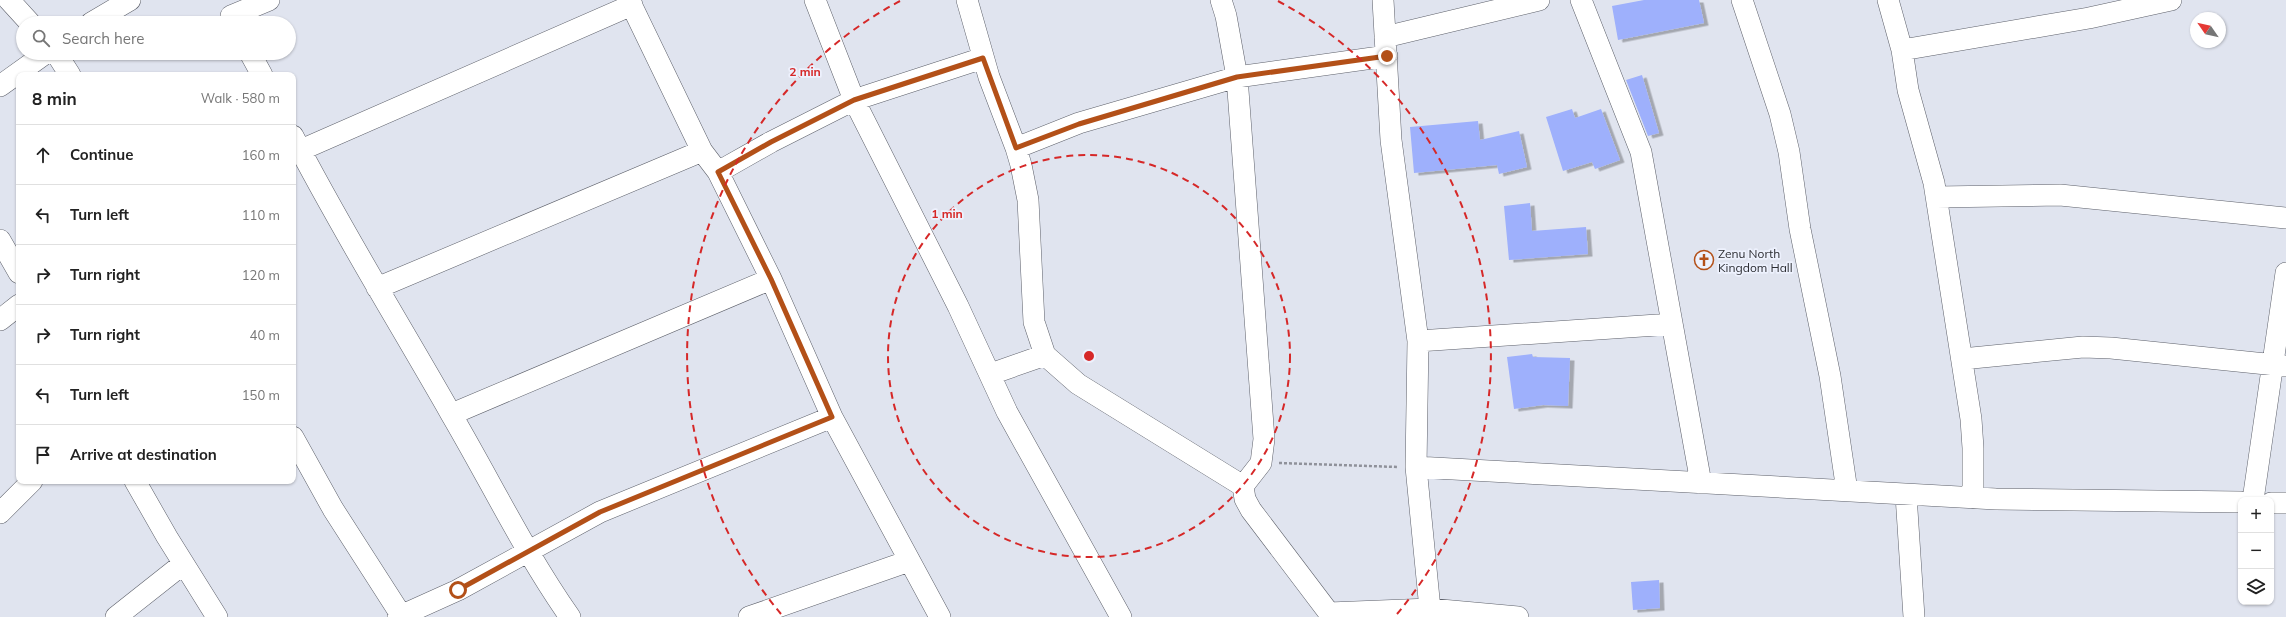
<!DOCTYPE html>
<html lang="en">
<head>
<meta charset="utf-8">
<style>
	:root { --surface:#fff; --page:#f2f2f2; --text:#222; --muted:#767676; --line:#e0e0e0 }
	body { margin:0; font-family:Mulish,sans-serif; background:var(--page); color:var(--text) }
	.controls { position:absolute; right:12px; bottom:12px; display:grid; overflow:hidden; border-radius:8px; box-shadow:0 1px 3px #0004 }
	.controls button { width:36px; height:36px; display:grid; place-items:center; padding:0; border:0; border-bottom:1px solid var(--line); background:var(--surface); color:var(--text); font:20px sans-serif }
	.compass { position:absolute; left:2190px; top:12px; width:36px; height:36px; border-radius:50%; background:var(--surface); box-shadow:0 1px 3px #0004; rotate:304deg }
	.stop { position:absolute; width:12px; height:12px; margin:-9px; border:3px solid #b35018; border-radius:50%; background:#fff }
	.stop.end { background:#b35018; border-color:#fff; box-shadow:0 1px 4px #0008 }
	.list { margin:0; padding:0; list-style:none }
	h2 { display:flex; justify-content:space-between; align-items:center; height:52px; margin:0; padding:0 16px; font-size:17px }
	h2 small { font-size:13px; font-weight:400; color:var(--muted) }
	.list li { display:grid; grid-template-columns:26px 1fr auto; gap:12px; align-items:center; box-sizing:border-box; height:60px; padding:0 16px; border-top:1px solid var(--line) }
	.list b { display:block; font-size:15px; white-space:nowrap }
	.list em { font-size:13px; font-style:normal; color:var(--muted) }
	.icon { flex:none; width:22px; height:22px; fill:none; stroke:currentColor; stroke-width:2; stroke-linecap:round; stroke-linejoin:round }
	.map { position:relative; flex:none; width:2286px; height:617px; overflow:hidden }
	.search { position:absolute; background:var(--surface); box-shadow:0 1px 3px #0004; left:16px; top:16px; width:280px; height:44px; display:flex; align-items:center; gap:10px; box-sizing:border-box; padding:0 14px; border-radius:22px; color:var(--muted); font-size:15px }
	.panel { position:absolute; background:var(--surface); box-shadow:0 1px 3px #0004; left:16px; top:72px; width:280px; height:412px; border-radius:8px }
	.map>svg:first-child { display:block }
</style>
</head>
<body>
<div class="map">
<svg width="2286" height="617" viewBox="0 0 2286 617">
	<defs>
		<filter id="shadow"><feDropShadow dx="4.5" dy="2.5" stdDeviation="0" flood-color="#0004"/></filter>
	</defs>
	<rect width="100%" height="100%" fill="#e0e4ef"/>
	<path fill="#9eb0fc" filter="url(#shadow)" d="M1644,0H1699L1704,23L1618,40L1612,6Z
		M1642,75L1659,133L1648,136L1626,80Z
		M1572,109L1575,118L1601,109L1620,160L1595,169L1592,162L1563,171L1546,117Z
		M1478,121L1480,140L1519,131L1527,167L1499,174L1497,165L1414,173L1410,127Z
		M1530,203L1532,231L1586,227L1588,254L1509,260L1504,206Z
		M1532,354L1533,357L1570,358L1568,406L1543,405L1514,409L1507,357Z
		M1659,580L1660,608L1633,610L1631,582Z"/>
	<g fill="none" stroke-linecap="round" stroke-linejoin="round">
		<defs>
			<path id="minor" d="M9,0L30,23
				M629,0L702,151L718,172L771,279L832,417L940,617
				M815,0L854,100L958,306L1007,412L1121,617
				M967,0L989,77L1016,148L1021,165L1028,200L1034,322L1045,355
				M1221,0L1226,16L1237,77L1264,439L1261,463L1243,486
				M1383,0L1391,140L1418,341L1416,467L1430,609L1434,617
				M1581,0L1641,152L1701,483
				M1742,0L1780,114L1789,152L1800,229L1830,376L1847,491
				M1888,0L1902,50L1908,90L1934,183L1971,419L1973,448V498
				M231,16L269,0
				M91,23L130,0
				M1385,37L1539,0
				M1902,50L2089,18L2171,0
				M56,53L70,75
				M250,53L262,75
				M0,86L46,53
				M293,136C342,231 398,321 451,414C491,482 525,553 570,617
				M1016,148L1079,123L1237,77L1387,56
				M301,150L632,5
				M718,172L771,142L854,100L983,58
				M1937,197L2060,195L2286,218
				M0,240L19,273
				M377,288L702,151
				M0,320L19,305
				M1418,341L1672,324
				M1962,359L2083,347L2111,348L2286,366
				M991,374L1045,355L1078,384L1243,486L1245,499L1251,510L1329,613L1430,609L1518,617
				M452,414L771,279
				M293,437L333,509L401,615
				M1416,467L1996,499L2241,502
				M135,481L167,537L217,617
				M1906,495L1914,617
				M2253,500L2286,273
				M2271,503H2286
				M0,513L32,481
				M116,617L183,564
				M398,617L458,590L600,512L832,417
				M749,617L909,561"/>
		</defs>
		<use href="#minor" stroke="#5d606a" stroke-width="22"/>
		<path stroke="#8f919a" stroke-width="2.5" stroke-dasharray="3 2" stroke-linecap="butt" d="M1279,463L1398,467"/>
		<use href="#minor" stroke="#fff" stroke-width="21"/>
	</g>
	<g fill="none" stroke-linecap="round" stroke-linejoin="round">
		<path stroke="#b35018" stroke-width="5" d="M458,590L600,512L832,417L771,279L718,172L771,142L854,100L983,58L1016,148L1079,124L1237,77L1387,56"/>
	</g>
	<g fill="none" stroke="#d62828" stroke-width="2" stroke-dasharray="7 5">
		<circle cx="1089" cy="356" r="201"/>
		<path d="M781 614A402 402 0 0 1 900 1M1278 1A402 402 0 0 1 1397 614"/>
	</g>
	<defs>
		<symbol id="church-ring" viewBox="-11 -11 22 22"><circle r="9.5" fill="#edf1fd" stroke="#b35018" stroke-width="1.5"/><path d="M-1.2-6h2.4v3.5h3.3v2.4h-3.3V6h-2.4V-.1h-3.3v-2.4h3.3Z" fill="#b35018"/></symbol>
	</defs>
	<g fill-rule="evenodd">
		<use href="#church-ring" x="1693" y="249" width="22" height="22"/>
	</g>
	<g text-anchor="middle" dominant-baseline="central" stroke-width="3.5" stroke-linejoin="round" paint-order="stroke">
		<g font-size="12" fill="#2c2d32" stroke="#edf1fd" text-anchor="start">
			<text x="1718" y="253">Zenu North<tspan x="1718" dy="14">Kingdom Hall</tspan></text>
		</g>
	</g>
	<circle cx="1089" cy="356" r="6" fill="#d62828" stroke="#edf1fd" stroke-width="2"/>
	<g font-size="12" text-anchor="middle" font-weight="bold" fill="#d62828" stroke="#edf1fd" stroke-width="3.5" stroke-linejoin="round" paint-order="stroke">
		<text x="805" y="76">2 min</text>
		<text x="947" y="218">1 min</text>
	</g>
</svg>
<div class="controls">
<button>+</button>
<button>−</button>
<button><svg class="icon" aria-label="layers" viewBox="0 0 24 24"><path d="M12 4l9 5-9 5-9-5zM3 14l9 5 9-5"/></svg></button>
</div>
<svg class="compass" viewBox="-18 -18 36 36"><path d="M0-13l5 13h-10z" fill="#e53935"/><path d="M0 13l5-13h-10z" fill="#767676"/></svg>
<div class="stop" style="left:458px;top:590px"></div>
<div class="stop end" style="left:1387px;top:56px"></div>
<div class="search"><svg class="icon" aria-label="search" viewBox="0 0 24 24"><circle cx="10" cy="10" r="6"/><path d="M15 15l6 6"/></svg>Search here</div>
<section class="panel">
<h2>8 min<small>Walk · 580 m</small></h2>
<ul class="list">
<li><svg class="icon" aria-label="ahead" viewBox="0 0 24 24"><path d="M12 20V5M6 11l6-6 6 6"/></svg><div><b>Continue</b></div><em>160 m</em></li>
<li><svg class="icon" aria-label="left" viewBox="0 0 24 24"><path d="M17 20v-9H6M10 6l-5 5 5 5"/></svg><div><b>Turn left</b></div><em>110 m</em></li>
<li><svg class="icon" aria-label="right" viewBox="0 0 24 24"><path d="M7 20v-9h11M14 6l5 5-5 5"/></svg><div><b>Turn right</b></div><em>120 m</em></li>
<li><svg class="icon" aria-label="right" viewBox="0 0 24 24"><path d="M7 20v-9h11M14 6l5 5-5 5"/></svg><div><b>Turn right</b></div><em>40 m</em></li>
<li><svg class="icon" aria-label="left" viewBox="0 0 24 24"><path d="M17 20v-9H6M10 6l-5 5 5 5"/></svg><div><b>Turn left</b></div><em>150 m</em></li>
<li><svg class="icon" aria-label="arrive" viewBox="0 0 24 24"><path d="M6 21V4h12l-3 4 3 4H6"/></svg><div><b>Arrive at destination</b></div></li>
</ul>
</section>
</div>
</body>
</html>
